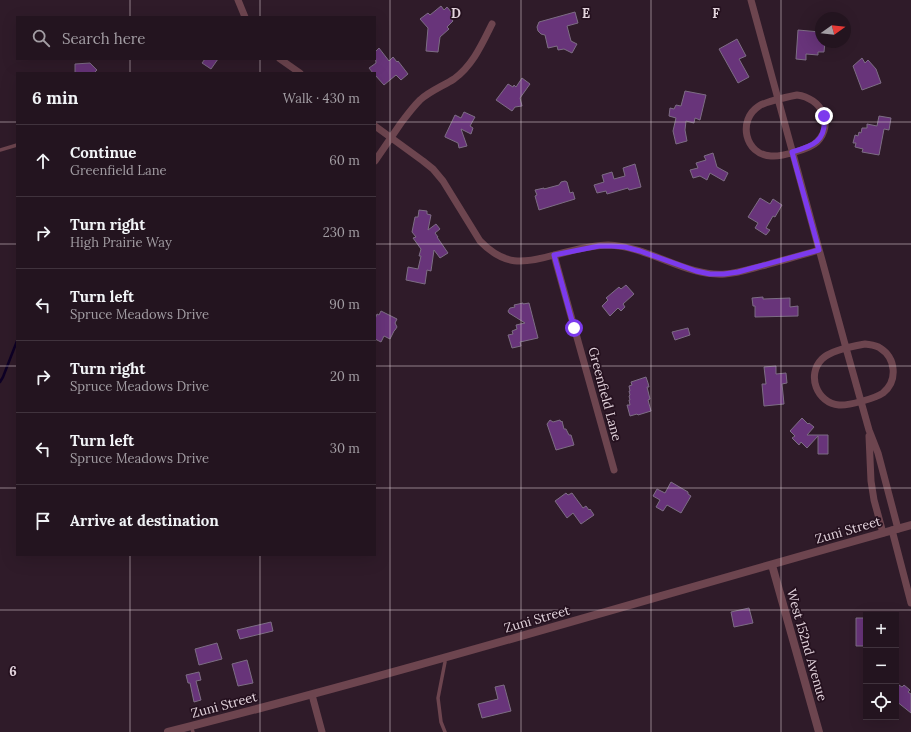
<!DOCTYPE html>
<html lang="en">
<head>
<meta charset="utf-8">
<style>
	:root { --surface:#23141f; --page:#2b1d28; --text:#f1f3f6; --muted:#a39ea4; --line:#40333d }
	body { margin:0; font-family:Lora,serif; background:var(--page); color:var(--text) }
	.controls { position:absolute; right:12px; bottom:12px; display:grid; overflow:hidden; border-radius:0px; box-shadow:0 4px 16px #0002 }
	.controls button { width:36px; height:36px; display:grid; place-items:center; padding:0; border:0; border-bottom:1px solid var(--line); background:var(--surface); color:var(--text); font:20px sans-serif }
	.compass { position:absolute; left:815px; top:12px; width:36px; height:36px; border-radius:50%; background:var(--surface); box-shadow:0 4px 16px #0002; rotate:75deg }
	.stop { position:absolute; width:12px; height:12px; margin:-9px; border:3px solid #7c3aed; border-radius:50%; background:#fff }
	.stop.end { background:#7c3aed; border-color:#fff; box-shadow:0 1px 4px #0008 }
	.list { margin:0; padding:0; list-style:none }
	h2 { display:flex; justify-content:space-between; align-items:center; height:52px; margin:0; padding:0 16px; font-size:17px }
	h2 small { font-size:13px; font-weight:400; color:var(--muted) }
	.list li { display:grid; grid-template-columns:26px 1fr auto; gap:12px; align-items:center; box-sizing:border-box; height:72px; padding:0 16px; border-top:1px solid var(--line) }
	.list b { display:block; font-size:15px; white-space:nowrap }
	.list p { margin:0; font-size:13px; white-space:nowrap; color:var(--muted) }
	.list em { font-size:13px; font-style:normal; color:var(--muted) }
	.icon { flex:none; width:22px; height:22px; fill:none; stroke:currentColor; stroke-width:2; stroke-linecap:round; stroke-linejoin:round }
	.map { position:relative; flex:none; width:911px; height:732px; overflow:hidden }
	.search { position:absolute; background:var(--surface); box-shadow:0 4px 16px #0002; left:16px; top:16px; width:360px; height:44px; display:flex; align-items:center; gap:10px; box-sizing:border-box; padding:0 14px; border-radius:0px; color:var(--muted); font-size:15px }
	.panel { position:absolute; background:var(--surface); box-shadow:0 4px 16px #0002; left:16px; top:72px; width:360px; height:484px; border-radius:0px }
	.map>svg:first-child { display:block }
</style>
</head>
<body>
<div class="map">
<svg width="911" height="732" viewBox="0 0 911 732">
	<rect width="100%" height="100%" fill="#2f1b29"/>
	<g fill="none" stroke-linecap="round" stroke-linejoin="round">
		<path stroke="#0e0126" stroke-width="2.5" d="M0,382L3,377L17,341"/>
	</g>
	<path fill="#68347a" stroke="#7d6d84" d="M441,6L444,10L447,7L453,14L450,17L453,21L447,27L449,29L440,37L438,52L426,51L428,28L420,19L428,13L430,15Z
		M575,12L578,23L567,26L571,41L577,44L572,53L564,49L558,50L557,46L548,48L545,35L541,34L538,31L537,27L539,22Z
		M798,30L820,32V39H821V42H825L824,52H818V55L806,54V60L796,59Z
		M737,39L746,56L739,59L749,77L738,83L719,49Z
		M379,48L389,61L393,57L397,62L398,61L408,74L401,80L396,75L384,85L375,75V73H373L369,68L376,63L375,52Z
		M862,58L865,63L868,60L876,69L881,83L862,90L853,66Z
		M205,59H218L211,69L202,63Z
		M90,63L97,70L94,73H75V64Z
		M522,78L530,84L520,98L522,106L515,107L512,111L496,100L508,84L513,87L514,85L516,87Z
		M685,91L706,95L700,120L695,118L694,123L686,121L685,130L687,141L676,144L673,131L676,118L669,116L670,108L674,109L676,105L681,106Z
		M464,112L475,117L470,126L473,128L471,134L461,129L467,146L459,148L458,143L445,137V136L455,115L461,118Z
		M879,116L891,118L889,130L884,129L879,155L862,152L863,149L855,147L856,143H853L855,135L858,136L859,132L861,133L862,128H867V124L877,126Z
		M713,153L717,167L728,173L724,181L710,173L707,180L700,176L693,178L690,170L698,168L696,163L706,160L704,156Z
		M635,164L641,187L629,190L628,188L607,194L606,191L597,193L594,185L604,182L602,175L612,172L614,179L625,176L623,168Z
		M565,181L567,182L570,193L573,192L575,199L539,210L535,196L537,195L535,190L544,188V189L559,185L561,182Z
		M760,198L770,204L773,199L782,205L775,217L773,216L766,228L770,230L766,235L755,228L758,223L748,217Z
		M419,210L427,211V214L431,215L428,230L436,224L440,229L435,233L438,237H437L448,253L440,258L434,250L431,271L427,270L425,284L406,280L408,267L418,269L421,256H419L421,249L413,238L416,237L412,232L415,217H418Z
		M626,285L634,294L623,304L625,307L621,311L618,308L610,316L602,306L608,300L606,298L619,287L621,289Z
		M763,297V299L790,298V307L798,306V316L755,317V306H753L752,298Z
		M523,303V304L529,303L538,338L520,342L521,346L512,348L508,335L513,334L512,331L517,329L516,325L525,323L509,313L508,311L510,308L515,307L514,305Z
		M381,311L397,319L395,323L397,327L395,330L394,331L390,339L384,336L381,342L375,339V319L377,314L379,315Z
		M688,328L690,335L675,340L672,332Z
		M776,366V374L786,373L787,383L782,384L784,404L764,406L762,384H766L764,367Z
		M646,377L648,383L649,387H647L650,399L648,400L651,411L638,415L637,414L630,416L627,405H630L629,400H630L629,396L630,395L629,391H630L629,386L632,385L631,382Z
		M802,418L808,424L809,423L814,427L807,435H828V454H818V436L807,448L801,442L799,445L792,438L795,436L790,431Z
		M550,420L553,422L560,420L561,422L562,421L564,429H566L569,435H571L574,445L556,450L547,424Z
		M671,482L688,492V494L691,496L681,513L667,505L663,511L656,507L660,500L653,496L657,489L665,493Z
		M566,493L568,495L572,493L583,508L586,506L589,510L590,509L594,515L581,524L573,513L567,518L555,501Z
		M749,608L753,623L734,627L731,612Z
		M856,618H866V646H856Z
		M271,622L273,631L240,639L237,630Z
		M217,643L222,659L199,665L195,649Z
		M247,660L253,683L238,686L232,664Z
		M199,672L201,680L196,681L201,700L194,702L190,683H188L186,675Z
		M896,683L902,687L904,685L910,690L908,692L911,694V713L896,701Z
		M504,685L511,711L482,718L478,704L498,699L495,687Z"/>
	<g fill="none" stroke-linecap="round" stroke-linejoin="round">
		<path stroke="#6d454f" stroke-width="3.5" d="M0,150L17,145
			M444,659L445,662L438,698L441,722L445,732
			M191,726L193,732"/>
		<path stroke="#6d454f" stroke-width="7" d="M238,0L245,17
			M751,0L846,348L869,430L878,453L898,529
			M280,59L300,73
			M797,95C821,98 835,123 817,142C810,149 781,157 771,156C745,155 737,120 759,106C767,101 787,97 797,95Z
			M375,126L423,161L433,169L443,181L480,241C504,266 523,264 554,255C572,251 590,245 608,245C649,246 685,277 725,274C739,273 753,268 766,265C784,260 802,255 819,250
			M375,161C384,148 392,136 401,123C407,115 413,107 420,100C430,91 443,86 454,79C473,65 482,44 492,24
			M554,255L614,470
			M865,344C871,345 876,345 880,348C896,358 898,381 883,393C876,398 848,406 839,405C817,403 806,375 822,359C831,350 853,346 865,344Z
			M869,436L871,481L874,500L883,533
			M892,530L911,603
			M312,695L322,732"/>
		<path stroke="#6d454f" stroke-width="8" d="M772,565L819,732
			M168,732C417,669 663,594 911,525"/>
	</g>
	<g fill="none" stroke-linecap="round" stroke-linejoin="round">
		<path stroke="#7c3aed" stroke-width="5" d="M574,328L554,255L599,246H612L625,247L640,251L696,271L710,274H724L738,272L819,250L792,152C813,146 827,141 824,116"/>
	</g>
	<path fill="none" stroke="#e3d4dd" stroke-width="1" stroke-opacity="0.55" d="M130,0V17M260,0V17M390,0V732M521,0V732M651,0V732M781,0V732M130,59V73M260,59V73M0,122H17M375,122H911M0,244H17M375,244H911M0,366H17M375,366H911M0,488H17M375,488H911M130,555V732M260,555V732M0,610H911"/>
	<g text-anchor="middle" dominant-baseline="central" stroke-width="3.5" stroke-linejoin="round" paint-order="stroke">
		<g font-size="13" fill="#e3d4dd" stroke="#25111f">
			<text transform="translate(605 394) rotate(75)">Greenfield Lane</text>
			<text transform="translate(848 530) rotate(-16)">Zuni Street</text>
			<text transform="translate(537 619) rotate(-16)">Zuni Street</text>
			<text transform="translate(807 645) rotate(74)">West 152nd Avenue</text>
			<text transform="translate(224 705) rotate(-15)">Zuni Street</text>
		</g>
	</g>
	<g font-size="13" text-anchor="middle" font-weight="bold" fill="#e3d4dd" stroke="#25111f" stroke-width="3.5" stroke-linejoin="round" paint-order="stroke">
		<text x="456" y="18">D</text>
		<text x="586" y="18">E</text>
		<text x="716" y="18">F</text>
		<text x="13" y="676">6</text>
	</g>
</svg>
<div class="controls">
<button>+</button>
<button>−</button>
<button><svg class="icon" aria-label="locate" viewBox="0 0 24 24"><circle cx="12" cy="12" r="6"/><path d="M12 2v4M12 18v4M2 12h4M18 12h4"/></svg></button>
</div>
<svg class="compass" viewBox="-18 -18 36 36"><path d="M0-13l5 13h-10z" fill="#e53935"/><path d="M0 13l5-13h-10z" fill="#a39ea4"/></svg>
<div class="stop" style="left:574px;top:328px"></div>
<div class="stop end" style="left:824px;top:116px"></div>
<div class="search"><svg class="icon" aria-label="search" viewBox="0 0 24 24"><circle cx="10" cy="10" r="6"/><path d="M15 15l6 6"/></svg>Search here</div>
<section class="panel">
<h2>6 min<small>Walk · 430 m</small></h2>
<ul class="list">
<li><svg class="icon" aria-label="ahead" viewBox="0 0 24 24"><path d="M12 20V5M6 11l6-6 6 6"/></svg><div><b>Continue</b><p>Greenfield Lane</p></div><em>60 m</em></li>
<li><svg class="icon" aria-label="right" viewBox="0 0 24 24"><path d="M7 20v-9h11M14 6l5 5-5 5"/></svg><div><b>Turn right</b><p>High Prairie Way</p></div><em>230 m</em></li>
<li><svg class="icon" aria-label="left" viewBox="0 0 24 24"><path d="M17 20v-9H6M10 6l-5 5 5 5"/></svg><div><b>Turn left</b><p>Spruce Meadows Drive</p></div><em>90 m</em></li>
<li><svg class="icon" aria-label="right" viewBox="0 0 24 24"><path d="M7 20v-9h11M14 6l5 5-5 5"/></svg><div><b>Turn right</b><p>Spruce Meadows Drive</p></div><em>20 m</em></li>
<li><svg class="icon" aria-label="left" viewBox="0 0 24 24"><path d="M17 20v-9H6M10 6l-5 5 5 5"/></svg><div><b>Turn left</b><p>Spruce Meadows Drive</p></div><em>30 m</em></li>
<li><svg class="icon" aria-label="arrive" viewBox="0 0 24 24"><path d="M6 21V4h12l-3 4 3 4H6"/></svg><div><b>Arrive at destination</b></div></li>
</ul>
</section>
</div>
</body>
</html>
